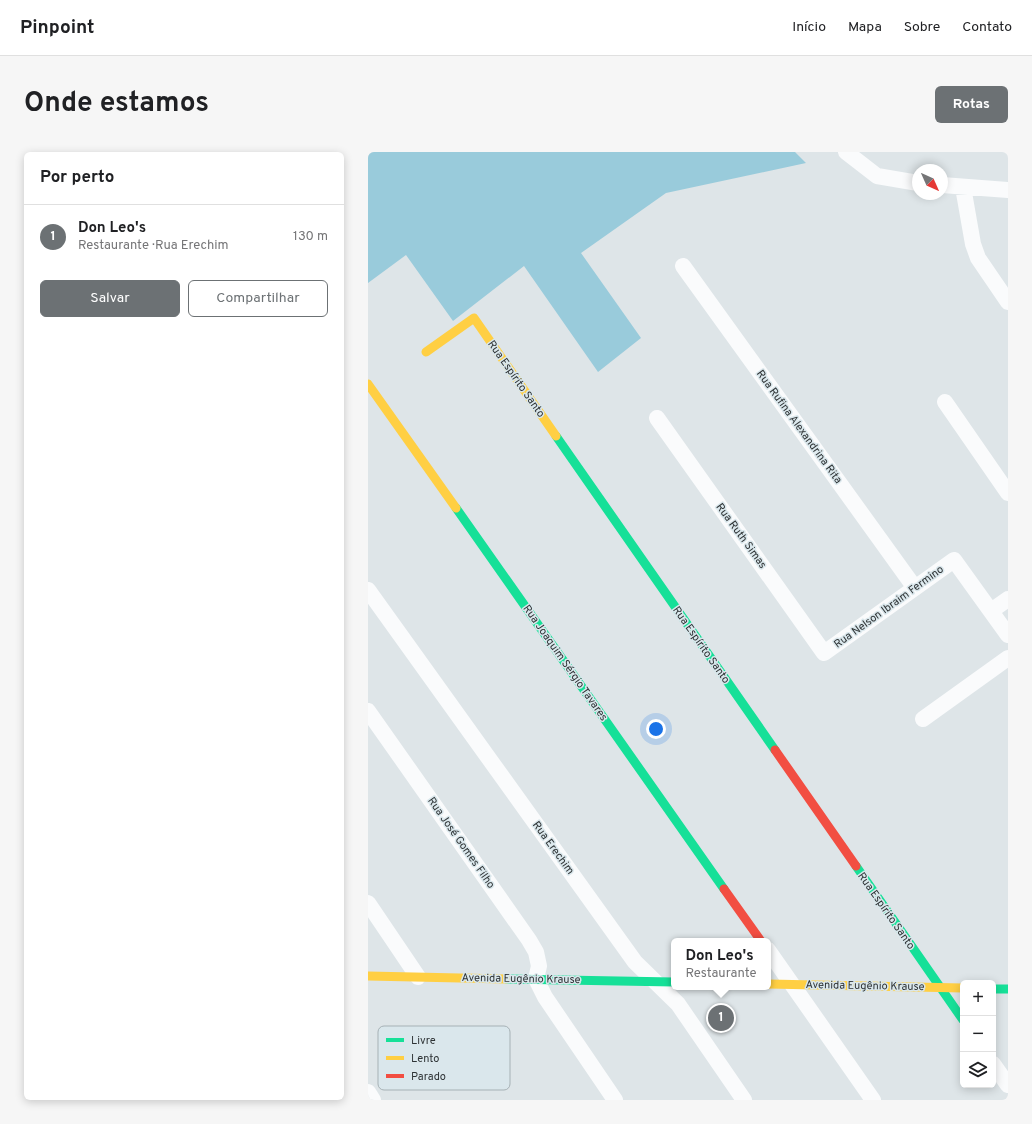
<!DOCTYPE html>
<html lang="pt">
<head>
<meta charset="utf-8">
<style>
	:root { --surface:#fff; --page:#f6f6f6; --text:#202124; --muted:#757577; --line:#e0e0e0; --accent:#6c7174 }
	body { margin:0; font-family:Overpass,sans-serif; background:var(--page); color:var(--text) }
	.controls { position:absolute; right:12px; bottom:12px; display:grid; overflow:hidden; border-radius:6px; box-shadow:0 2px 10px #0003 }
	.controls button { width:36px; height:36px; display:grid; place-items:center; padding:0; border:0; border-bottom:1px solid var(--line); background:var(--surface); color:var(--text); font:20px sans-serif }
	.compass { position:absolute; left:544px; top:12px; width:36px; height:36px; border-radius:50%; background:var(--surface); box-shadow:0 2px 10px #0003; rotate:135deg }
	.you { position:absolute; left:288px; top:577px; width:14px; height:14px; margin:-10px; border:3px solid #fff; border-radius:50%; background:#1a73e8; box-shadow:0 0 0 6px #1a73e833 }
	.badge { display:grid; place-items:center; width:26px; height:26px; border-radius:50%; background:var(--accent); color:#fff; font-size:13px; font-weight:700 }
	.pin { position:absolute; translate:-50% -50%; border:2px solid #fff; box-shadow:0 1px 4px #0006 }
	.popup { position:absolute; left:303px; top:786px; width:100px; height:52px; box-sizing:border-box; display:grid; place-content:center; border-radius:6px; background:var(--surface); filter:drop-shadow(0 1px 3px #0005); font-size:13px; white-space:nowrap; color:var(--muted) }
	.popup b { font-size:15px; color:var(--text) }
	.popup::after { content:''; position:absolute; left:50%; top:100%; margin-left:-8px; border:8px solid transparent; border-top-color:var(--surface) }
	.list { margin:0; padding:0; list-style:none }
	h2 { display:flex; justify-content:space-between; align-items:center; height:52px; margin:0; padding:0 16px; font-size:17px }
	h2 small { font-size:13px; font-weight:400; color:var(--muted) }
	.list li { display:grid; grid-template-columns:26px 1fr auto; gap:12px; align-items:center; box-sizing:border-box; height:64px; padding:0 16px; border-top:1px solid var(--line) }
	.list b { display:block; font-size:15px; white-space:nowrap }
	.list p { margin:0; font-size:13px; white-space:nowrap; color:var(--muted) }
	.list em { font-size:13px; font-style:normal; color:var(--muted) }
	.actions { display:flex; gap:8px; padding:12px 16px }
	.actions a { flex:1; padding:9px 0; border:1px solid var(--accent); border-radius:6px; text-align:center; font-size:14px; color:var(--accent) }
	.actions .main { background:var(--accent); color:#fff }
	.icon { flex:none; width:22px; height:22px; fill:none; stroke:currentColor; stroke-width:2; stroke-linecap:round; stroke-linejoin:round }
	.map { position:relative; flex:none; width:640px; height:948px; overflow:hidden; border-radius:6px }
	header { display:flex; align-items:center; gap:24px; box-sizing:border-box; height:56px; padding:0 20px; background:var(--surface); border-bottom:1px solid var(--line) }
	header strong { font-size:19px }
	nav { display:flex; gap:22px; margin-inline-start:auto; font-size:14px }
	.intro { display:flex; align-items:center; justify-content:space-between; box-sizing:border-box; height:96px; padding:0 24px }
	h1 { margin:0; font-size:28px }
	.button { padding:10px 18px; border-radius:6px; background:var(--accent); color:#fff; font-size:14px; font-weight:700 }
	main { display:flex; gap:24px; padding:0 24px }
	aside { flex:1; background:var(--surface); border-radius:6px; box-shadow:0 2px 10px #0003 }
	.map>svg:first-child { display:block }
</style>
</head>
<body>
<header>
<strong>Pinpoint</strong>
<nav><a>Início</a><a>Mapa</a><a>Sobre</a><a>Contato</a></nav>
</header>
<div class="intro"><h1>Onde estamos</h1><a class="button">Rotas</a></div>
<main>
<aside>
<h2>Por perto<small></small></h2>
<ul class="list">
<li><span class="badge">1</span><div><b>Don Leo's</b><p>Restaurante · Rua Erechim</p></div><em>130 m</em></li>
</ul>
<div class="actions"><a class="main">Salvar</a><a>Compartilhar</a></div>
</aside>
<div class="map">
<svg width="640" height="948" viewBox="0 0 640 948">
	<rect width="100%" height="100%" fill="#dee5e8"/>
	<path fill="#99cbdb" d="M0,0H427L438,11L298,41L213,101L273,186L230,220L156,114L85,169L38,103L0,131Z"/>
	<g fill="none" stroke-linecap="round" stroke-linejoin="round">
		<path stroke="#fafbfc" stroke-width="16" d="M478,0L509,24L550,31
			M574,33L640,38
			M595,35L605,92L610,106L640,150
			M315,114L547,436
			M577,250L640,341
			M289,266L456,501L586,408L640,483
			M0,438L267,810L310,852L376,948
			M623,459L640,447
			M0,559L161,788L168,800L171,814L168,827L177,845L247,948
			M555,567L640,506
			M0,751L50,825
			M400,798L505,948
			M625,912L640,933
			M0,940L5,948"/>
		<path stroke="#16e098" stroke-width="9" d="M188,284L407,598
			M88,356L356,737
			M488,714L595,868
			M138,827L306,830
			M625,837H640"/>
		<path stroke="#ffcf43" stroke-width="9" d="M58,200L106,166L188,284
			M0,232L88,356
			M0,824L138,827
			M400,832L595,836"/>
		<path stroke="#f24e42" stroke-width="9" d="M407,598L488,714
			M356,737L393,789"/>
	</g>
	<g text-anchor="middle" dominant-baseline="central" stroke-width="3" stroke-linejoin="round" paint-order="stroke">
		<g font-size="11" fill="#2e3335" stroke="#dae7ec">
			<text transform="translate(148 227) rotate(55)">Rua Espírito Santo</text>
			<text transform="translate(431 275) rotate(54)">Rua Rufina Alexandrina Rita</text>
			<text transform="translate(373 384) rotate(54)">Rua Ruth Simas</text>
			<text transform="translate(521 455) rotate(-36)">Rua Nelson Ibraim Fermino</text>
			<text transform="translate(333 493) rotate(55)">Rua Espírito Santo</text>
			<text transform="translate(197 511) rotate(55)">Rua Joaquim Sérgio Tavares</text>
			<text transform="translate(93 691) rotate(55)">Rua José Gomes Filho</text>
			<text transform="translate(185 696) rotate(54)">Rua Erechim</text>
			<text transform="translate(518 759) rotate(55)">Rua Espírito Santo</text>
			<text transform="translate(153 827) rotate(1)">Avenida Eugênio Krause</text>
			<text transform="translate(497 834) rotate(1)">Avenida Eugênio Krause</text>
		</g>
	</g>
	<rect x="10" y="874" width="132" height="64" rx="6" fill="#dae7ec" stroke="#a6b1b5" stroke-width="1"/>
	<rect x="18" y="886" width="18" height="4" fill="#16e098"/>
	<rect x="18" y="904" width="18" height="4" fill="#ffcf43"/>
	<rect x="18" y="922" width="18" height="4" fill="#f24e42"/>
	<g font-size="11" fill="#2e3335">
		<text x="43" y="892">Livre</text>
		<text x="43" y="910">Lento</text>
		<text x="43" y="928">Parado</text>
	</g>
</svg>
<div class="controls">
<button>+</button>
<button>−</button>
<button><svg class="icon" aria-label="layers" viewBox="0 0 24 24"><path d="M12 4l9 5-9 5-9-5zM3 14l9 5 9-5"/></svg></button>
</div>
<svg class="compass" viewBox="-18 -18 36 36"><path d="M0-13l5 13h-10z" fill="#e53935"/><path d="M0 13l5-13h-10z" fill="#757577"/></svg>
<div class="you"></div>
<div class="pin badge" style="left:353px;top:866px">1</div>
<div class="popup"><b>Don Leo's</b>Restaurante</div>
</div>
</main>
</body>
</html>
